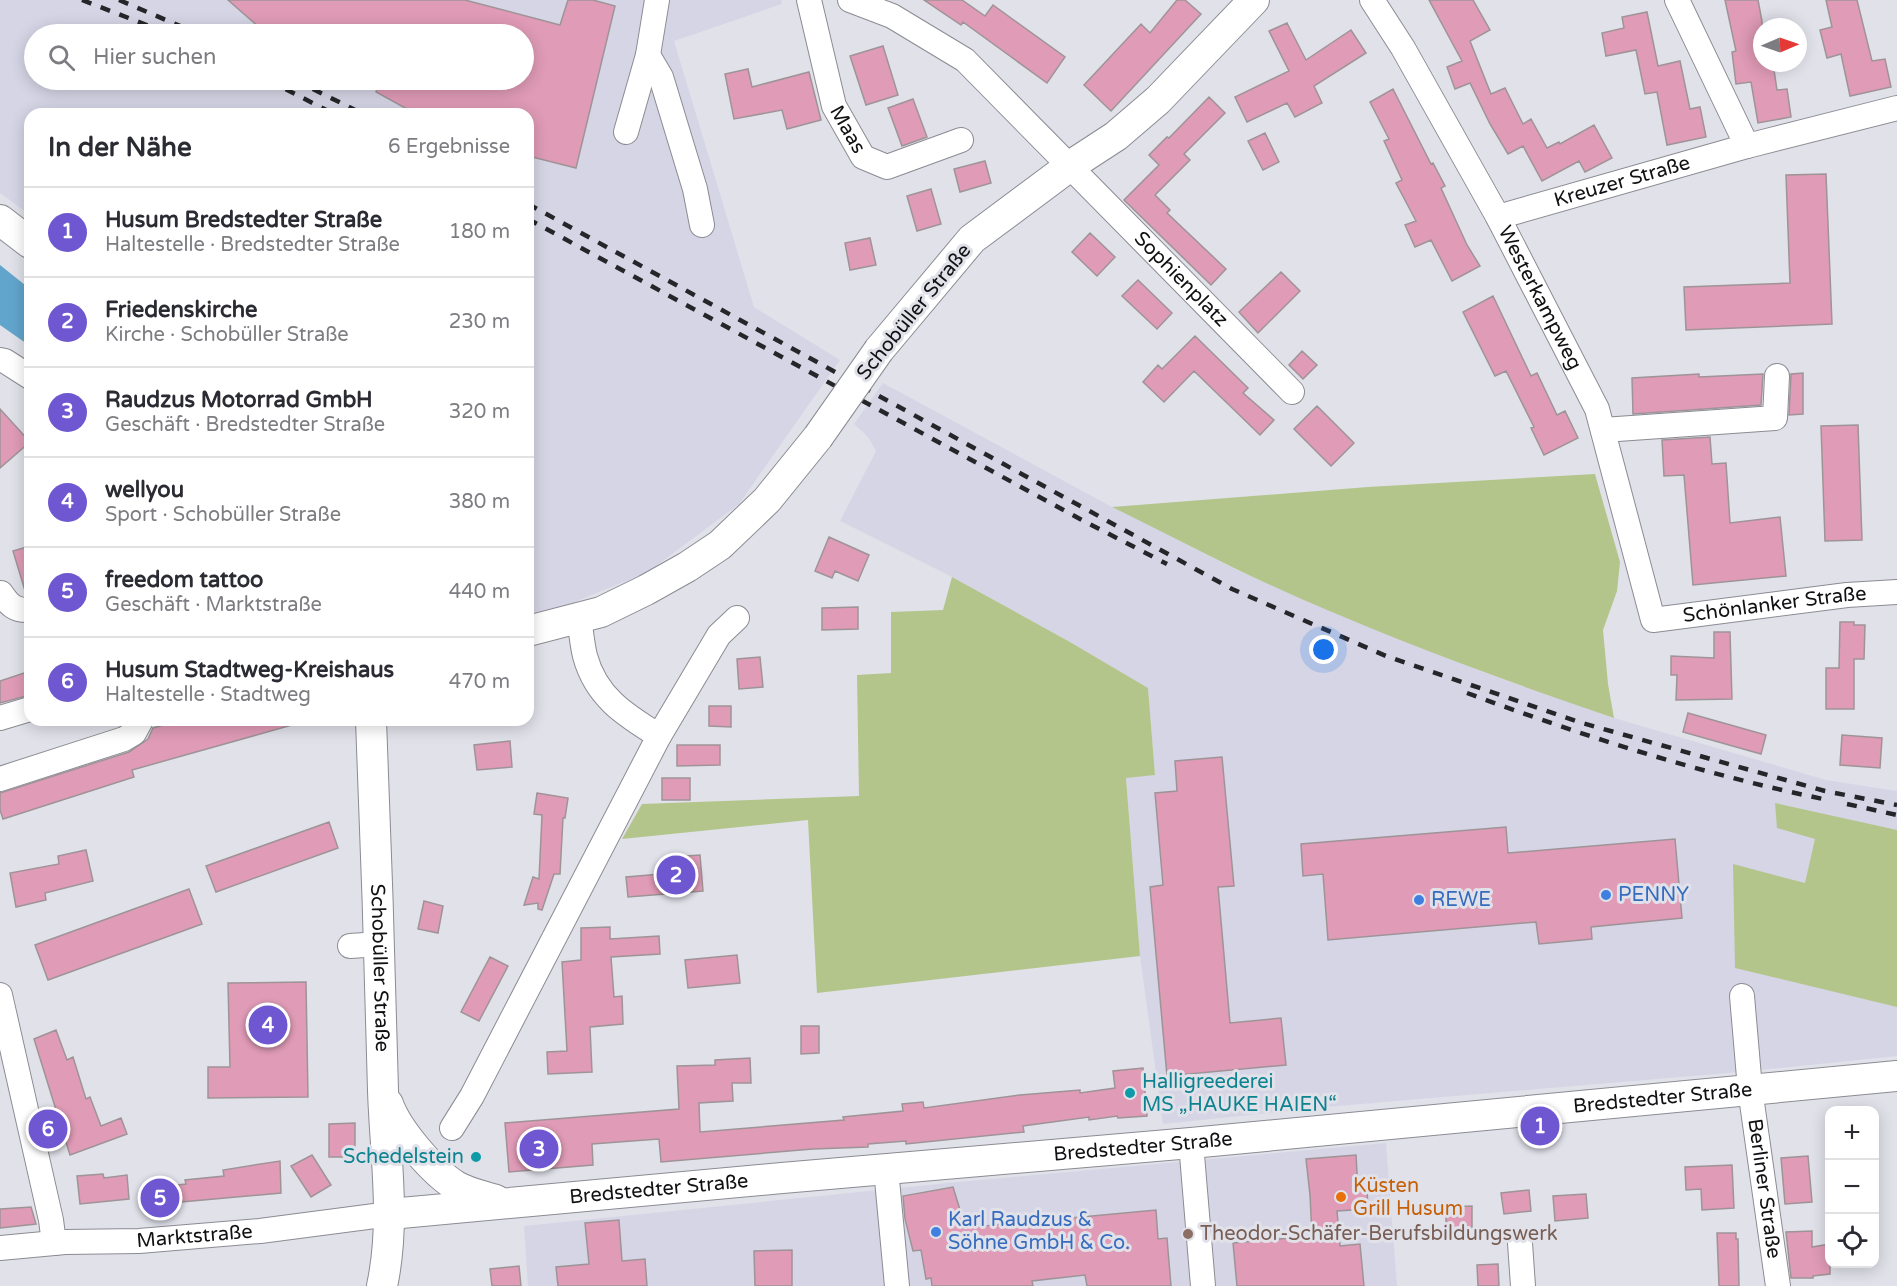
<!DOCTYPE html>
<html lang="de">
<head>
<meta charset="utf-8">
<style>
	:root { --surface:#fff; --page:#f2f2f3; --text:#2b2b33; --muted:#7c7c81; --line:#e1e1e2; --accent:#6e57d1 }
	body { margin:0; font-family:"Varela Round",sans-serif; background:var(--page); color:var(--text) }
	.controls { position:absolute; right:18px; bottom:18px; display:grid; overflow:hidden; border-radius:12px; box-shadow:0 3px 15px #0003 }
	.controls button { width:54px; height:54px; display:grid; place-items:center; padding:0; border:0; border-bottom:2px solid var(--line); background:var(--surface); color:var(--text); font:30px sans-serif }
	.compass { position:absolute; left:1753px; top:18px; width:54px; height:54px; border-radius:50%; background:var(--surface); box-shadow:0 3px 15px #0003; rotate:88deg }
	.you { position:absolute; left:1324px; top:650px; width:21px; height:21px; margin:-15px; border:4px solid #fff; border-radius:50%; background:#1a73e8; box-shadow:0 0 0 9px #1a73e833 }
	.badge { display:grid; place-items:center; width:39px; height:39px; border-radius:50%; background:var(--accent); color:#fff; font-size:20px; font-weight:700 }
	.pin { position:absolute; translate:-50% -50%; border:3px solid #fff; box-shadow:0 2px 6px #0006 }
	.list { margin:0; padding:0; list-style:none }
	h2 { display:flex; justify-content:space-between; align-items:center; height:78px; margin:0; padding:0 24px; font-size:26px }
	h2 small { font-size:20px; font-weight:400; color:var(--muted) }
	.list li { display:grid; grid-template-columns:39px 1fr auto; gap:18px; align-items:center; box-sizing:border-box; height:90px; padding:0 24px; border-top:2px solid var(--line) }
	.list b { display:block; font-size:22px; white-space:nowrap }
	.list p { margin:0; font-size:20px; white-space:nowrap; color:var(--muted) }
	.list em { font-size:20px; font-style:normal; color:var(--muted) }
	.icon { flex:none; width:33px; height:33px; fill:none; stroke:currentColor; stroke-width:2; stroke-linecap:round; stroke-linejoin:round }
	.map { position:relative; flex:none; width:1897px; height:1286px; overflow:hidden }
	.search { position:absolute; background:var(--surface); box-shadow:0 3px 15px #0003; left:24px; top:24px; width:510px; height:66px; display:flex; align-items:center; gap:15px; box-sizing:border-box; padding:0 21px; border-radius:33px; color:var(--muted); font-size:22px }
	.panel { position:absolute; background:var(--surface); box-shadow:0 3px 15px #0003; left:24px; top:108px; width:510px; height:618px; border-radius:18px }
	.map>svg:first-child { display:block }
</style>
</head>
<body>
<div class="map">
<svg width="1897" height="1286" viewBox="0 0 1897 1286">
	<rect width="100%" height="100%" fill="#e1e1ea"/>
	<path fill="#d6d5e6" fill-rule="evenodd" d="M0,0H781L782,4L674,41L754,307L840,360L739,504L648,572L560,608L528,613V114H30V215L0,193ZM34,34H524V80H34Z
		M883,383L1112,507L1235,569L1362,624L1488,674L1614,718L1826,780L1897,791V1056L1740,1072L1326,1107L1163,1124L1140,956L1126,777L1155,775L1148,688L1070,642L952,577L840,521L876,451L868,437L854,424Z
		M1386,1143L1397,1286H528L524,1226L958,1182Z"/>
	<path fill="#b3c58a" d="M1595,474L1620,562L1617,591L1603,630L1608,684L1614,718C1485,674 1357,627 1234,568C1193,548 1153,527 1112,507L1368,487Z
		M952,577L1070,642L1148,688L1155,775L1126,778L1140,956L817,993L808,820L622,839L642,804L859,796L857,675L891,673V612L943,610Z
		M1775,803L1897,830V1007L1735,968L1733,864L1805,883L1815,839L1777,828Z"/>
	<path fill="#62a5cc" d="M0,265L30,289V346L0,325Z"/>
	<path fill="#e09bb6" stroke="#9e9497" stroke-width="1.5" d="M228,0H465L560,25L568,0H593L615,6L576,168L528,156V114H416L376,92L380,80H524V34H286L260,28Z
		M924,0H962L985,16L993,5L1065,57L1047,83L963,22L961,25Z
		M1177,0H1185L1201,14L1111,111L1084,85L1141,24L1150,33Z
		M1429,0H1473L1490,30L1470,41L1491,94L1505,88L1523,124L1531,119L1547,148L1559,142L1560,144L1594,125L1612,158L1585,172L1579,161L1542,181L1523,146L1508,154L1490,124L1470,83L1455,89L1447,67L1462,61Z
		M1725,0H1758L1762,21V63H1773L1777,90L1787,89L1791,117L1758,123L1751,82L1736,84L1732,52L1736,51Z
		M1826,0H1857L1872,61L1885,59L1891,87L1850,96L1841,54L1827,58L1820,30L1832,27Z
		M1647,12L1658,66L1680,61L1690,109L1700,107L1706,137L1667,145L1657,92L1645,94L1636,50L1606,56L1602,33L1624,28L1622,17Z
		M1287,23L1306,60L1351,30L1366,53L1314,86L1322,103L1295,117L1287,103L1247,122L1235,97L1289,71L1269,31Z
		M883,46L898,95L866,105L850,56Z
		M748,69L752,87L809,72L821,120L787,129L782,110L734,119L725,74Z
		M1393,89L1431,164L1433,163L1445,186L1441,188L1467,245L1480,266L1452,281L1431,240L1415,247L1405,225L1416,221L1396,183L1402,180L1384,141L1389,139L1370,102Z
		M1209,97L1225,113L1184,154L1190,160L1155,195L1170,210L1167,213L1226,269L1211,285L1124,200L1159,165L1149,155L1167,137L1169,138Z
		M913,99L927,137L902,146L888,108Z
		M1265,133L1279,162L1263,170L1248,141Z
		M985,161L991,183L960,192L954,169Z
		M1826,174L1832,324L1686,330L1684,287L1790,283L1786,175Z
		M931,189L941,224L917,231L907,196Z
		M1090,233L1115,257L1097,276L1072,252Z
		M870,238L876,265L850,270L845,243Z
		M1281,272L1300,291L1258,333L1239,312Z
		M1138,280L1172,313L1157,329L1122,296Z
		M1493,296L1531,376L1537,373L1557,415L1565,411L1578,438L1544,455L1531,428L1534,427L1506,371L1495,376L1463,312Z
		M1195,336L1248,388L1243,393L1274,420L1260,435L1194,371L1164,402L1143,382L1158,365L1162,369Z
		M1302,351L1317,365L1303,379L1289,365Z
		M1803,373V414L1789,415L1791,374Z
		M1699,374V377L1763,374L1761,405L1633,414L1632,378Z
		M1317,406L1354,443L1331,466L1294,429Z
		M0,409L30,442L0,468Z
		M1858,425L1862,540L1825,541L1821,426Z
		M1710,437L1712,464L1726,463L1730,523L1780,517L1786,576L1693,585L1684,475L1664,476L1662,440Z
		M829,537L869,555L858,581L835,571L832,578L815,571Z
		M30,546V593L26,594L13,551Z
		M858,607V629L822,630V608Z
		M1840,622H1854V625H1865L1864,659H1854V709H1826V668H1839Z
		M1714,632H1730L1732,699L1676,700L1677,675H1671V656L1714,658Z
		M760,657L763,687L739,689L737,659Z
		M30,671V695L0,703V681Z
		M709,706H731V727L709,726Z
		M1688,713L1766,735L1761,754L1683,732Z
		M181,720H291L292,725L132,770L134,777L3,819L0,810V793L129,752L148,739L153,728Z
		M1842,735L1882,738L1880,768L1840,765Z
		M510,741L512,767L477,770L474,745Z
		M677,745H720V765L677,766Z
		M1222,757L1234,886L1218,887L1230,1023L1281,1018L1286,1065L1167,1076L1150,887L1163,885L1155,793L1177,791L1175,761Z
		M662,778H690V800H662Z
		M537,793L568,798L565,818H563L560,874H554L542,910L538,909V903L524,905L533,877L539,879L542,815L534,814Z
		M329,822L338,848L216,892L206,866Z
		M1506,827L1508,853L1675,839L1682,918L1591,927L1592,939L1539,944L1536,922L1328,940L1323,874L1303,876L1301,844Z
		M86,850L93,881L45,893L46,900L16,907L10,873L59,864L58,856Z
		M700,855L703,891L628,897L626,877L673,873L672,857Z
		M189,889L202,924L48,980L35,945Z
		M424,901L443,906L438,933L418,929Z
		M610,927V939L659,936L660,954L611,957L614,997L622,996L623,1024L590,1027L592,1072L548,1074L547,1052L567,1051L562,962L581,960V928Z
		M737,955L740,983L688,988L685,960Z
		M490,957L508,966L479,1021L461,1012Z
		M306,982L308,1097L208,1098V1067H230L228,983Z
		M801,1026H819V1053L801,1054Z
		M56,1030L67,1060L73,1057L86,1099L90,1097L101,1126L121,1118L127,1134L70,1155L34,1039Z
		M750,1058L751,1083H732L733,1101L699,1103L700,1132L844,1120L843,1117L903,1111L902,1104L923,1102L924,1108L1020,1095L1080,1090V1093L1115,1088L1113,1071L1143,1068L1147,1116L1118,1118L1117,1116L1089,1120V1117L1023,1126L1024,1132L906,1144V1141L868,1144V1147L813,1149L661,1162L659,1139L592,1144L593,1165L509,1172L505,1123L679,1109L677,1066L715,1065V1060Z
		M355,1123V1157H329V1124Z
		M312,1155L331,1185L311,1197L291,1166Z
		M1356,1155L1358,1189H1367L1368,1209L1337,1211L1340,1246L1360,1244L1364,1286H1237L1233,1243L1312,1236L1310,1195L1306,1159Z
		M1808,1156L1812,1202L1785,1204L1781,1158Z
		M280,1161L281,1193L170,1203L171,1208L153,1211L150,1188L186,1184L185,1180L224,1176L223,1170Z
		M1732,1165L1734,1208L1702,1210L1701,1189L1686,1190L1685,1167Z
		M103,1174L104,1178L127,1175L129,1199L80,1204L77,1176Z
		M953,1187L961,1213L963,1228L1156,1210L1158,1239L1167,1238L1171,1286H1087L1085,1275L1032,1281L1033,1286H932L931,1278L926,1279L921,1250L913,1251L905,1219L903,1196Z
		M1529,1190L1531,1211L1504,1214L1501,1193Z
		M1586,1194L1588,1218L1555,1221L1553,1196Z
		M1472,1206V1229H1446V1207Z
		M31,1207L36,1224L0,1228V1209Z
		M619,1220L622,1261L645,1259L647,1286H558L556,1267L589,1264L585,1223Z
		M1812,1231V1247L1830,1244V1274L1813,1276V1278H1791L1786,1232Z
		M1717,1233H1736V1239H1738L1739,1286H1719Z
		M792,1250V1286H755L754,1251Z
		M1498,1264L1499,1286H1478L1477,1265Z
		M519,1266L521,1286H492L490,1269Z"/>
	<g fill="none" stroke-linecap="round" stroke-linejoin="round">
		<defs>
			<g id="minor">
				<path d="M657,0L648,55L661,77L695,189L702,225"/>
				<path id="s1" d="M809,0L834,106L863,157L887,167L961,140"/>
				<path id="s2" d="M850,0L892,16L965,60L1292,392"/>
				<path id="s3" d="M1372,0L1403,48L1498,217L1597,409L1653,620L1847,595L1897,592"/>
				<path d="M1677,0L1747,146"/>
				<path d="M626,132L648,55"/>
				<path id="s4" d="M1498,217L1747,146L1897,108"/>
				<path d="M0,360L5,361L30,377"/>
				<path d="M1603,430L1775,418L1777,376"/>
				<path d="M1,593C9,605 15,611 30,610"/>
				<path d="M0,718L30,709"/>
				<path d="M659,736L719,635L737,618"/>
				<path d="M0,779L124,739L134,733L141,720"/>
				<path d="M350,946L380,944"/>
				<path d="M0,995L51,1220L54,1243"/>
				<path id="s5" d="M1742,996L1750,1089L1778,1286"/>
				<path d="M452,1128L472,1096L659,736C625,715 596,697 585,656C582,644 581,630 579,618"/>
				<path d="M1191,1143L1203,1286"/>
				<path d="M886,1169L897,1286"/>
				<path d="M1520,1243L1523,1286"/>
				<path id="s6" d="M0,1248L65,1242L139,1241L260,1231L390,1214"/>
			</g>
			<g id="major">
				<path d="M0,220L30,243"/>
				<path d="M879,350L972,239L1070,166L1116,136L1158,100L1254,0"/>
				<path d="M528,631L601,612L646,590L687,567L720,545L767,500L818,437"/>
				<path id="s7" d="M371,720C376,843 380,967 383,1090C385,1155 396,1221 382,1286"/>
				<path d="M388,1104C397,1130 433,1172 456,1186C468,1193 483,1196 496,1200"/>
				<path id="s8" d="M390,1214L782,1178L1191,1143L1897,1076"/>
			</g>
		</defs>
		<use href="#minor" stroke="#8b8b93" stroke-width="26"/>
		<use href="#major" stroke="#8b8b93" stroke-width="32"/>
		<use href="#minor" stroke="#fff" stroke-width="24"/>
		<use href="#major" stroke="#fff" stroke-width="30"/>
		<path stroke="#26262a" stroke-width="4.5" stroke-dasharray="10 10" stroke-linecap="butt" d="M82,0L170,34
			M119,0L199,34
			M268,80L334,114
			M295,80L363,114
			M528,204L1232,589L1386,656L1582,723L1825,791L1897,805
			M528,219L1080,519L1167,564
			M1467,693C1583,736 1702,774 1823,799
			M1847,804L1897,815"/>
		<defs>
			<path id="major-bridge" d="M818,437L879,350"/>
		</defs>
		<use href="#major-bridge" stroke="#8b8b93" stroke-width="32" stroke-linecap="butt"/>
		<use href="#major-bridge" stroke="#fff" stroke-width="30"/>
	</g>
	<g fill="#3f7fe0" stroke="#e1e1ea" stroke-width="2">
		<circle cx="1606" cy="895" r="6"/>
		<circle cx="1419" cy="900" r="6"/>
		<circle cx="936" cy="1232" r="6"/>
	</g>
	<g fill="#0f9aa8" stroke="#e1e1ea" stroke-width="2">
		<circle cx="1130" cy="1093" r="6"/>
		<circle cx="476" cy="1157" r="6"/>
	</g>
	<circle fill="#e8710a" stroke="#e1e1ea" stroke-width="2" cx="1341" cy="1197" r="6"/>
	<circle fill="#8d6e63" stroke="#e1e1ea" stroke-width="2" cx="1188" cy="1234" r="6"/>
	<g text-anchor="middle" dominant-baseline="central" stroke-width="6" stroke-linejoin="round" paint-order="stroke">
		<g font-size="20" fill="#111114" stroke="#e1e1ea">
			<text stroke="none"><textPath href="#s1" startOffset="136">Maas</textPath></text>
			<text stroke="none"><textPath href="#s4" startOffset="129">Kreuzer Straße</textPath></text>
			<text stroke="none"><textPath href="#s2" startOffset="438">Sophienplatz</textPath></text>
			<text stroke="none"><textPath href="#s3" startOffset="342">Westerkampweg</textPath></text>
			<text transform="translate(914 312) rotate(-51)">Schobüller Straße</text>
			<text stroke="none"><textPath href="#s3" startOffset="808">Schönlanker Straße</textPath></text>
			<text stroke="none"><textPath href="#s7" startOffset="248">Schobüller Straße</textPath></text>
			<text stroke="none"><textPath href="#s8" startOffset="1278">Bredstedter Straße</textPath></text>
			<text stroke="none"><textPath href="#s8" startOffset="756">Bredstedter Straße</textPath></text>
			<text stroke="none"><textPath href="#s5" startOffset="194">Berliner Straße</textPath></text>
			<text stroke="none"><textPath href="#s8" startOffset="270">Bredstedter Straße</textPath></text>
			<text stroke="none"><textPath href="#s6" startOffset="195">Marktstraße</textPath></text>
		</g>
		<g font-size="20" fill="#366cbe" stroke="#e1e1ea" text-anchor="start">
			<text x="1618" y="895">PENNY</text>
			<text x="1431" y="900">REWE</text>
			<text x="948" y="1220">Karl Raudzus &amp;<tspan x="948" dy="23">Söhne GmbH &amp; Co.</tspan></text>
		</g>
		<g font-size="20" fill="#0d838f" stroke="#e1e1ea" text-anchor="start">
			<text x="1142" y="1082">Halligreederei<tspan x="1142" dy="23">MS „HAUKE HAIEN“</tspan></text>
			<text x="464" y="1157" text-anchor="end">Schedelstein</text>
		</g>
		<g font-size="20" fill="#c56008" stroke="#e1e1ea" text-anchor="start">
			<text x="1353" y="1186">Küsten<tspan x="1353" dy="23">Grill Husum</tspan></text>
		</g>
		<g font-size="20" fill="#785e54" stroke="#e1e1ea" text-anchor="start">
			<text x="1200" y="1234">Theodor-Schäfer-Berufsbildungswerk</text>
		</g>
	</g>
</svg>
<div class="controls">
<button>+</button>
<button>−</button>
<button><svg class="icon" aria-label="locate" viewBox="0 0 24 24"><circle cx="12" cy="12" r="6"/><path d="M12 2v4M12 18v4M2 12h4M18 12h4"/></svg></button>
</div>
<svg class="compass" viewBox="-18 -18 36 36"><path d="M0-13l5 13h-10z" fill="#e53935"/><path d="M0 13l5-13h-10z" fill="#7c7c81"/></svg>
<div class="you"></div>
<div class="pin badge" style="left:1540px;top:1126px">1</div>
<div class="pin badge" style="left:676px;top:875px">2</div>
<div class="pin badge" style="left:539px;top:1149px">3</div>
<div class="pin badge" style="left:268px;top:1025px">4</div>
<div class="pin badge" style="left:160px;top:1198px">5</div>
<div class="pin badge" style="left:48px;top:1129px">6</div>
<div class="search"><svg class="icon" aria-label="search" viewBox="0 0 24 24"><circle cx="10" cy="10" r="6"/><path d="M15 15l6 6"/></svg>Hier suchen</div>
<section class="panel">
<h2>In der Nähe<small>6 Ergebnisse</small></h2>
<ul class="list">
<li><span class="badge">1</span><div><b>Husum Bredstedter Straße</b><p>Haltestelle · Bredstedter Straße</p></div><em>180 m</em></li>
<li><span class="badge">2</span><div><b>Friedenskirche</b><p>Kirche · Schobüller Straße</p></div><em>230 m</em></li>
<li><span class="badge">3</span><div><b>Raudzus Motorrad GmbH</b><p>Geschäft · Bredstedter Straße</p></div><em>320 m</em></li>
<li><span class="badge">4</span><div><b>wellyou</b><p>Sport · Schobüller Straße</p></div><em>380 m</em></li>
<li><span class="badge">5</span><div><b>freedom tattoo</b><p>Geschäft · Marktstraße</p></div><em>440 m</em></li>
<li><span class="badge">6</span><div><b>Husum Stadtweg-Kreishaus</b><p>Haltestelle · Stadtweg</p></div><em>470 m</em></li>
</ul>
</section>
</div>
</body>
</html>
